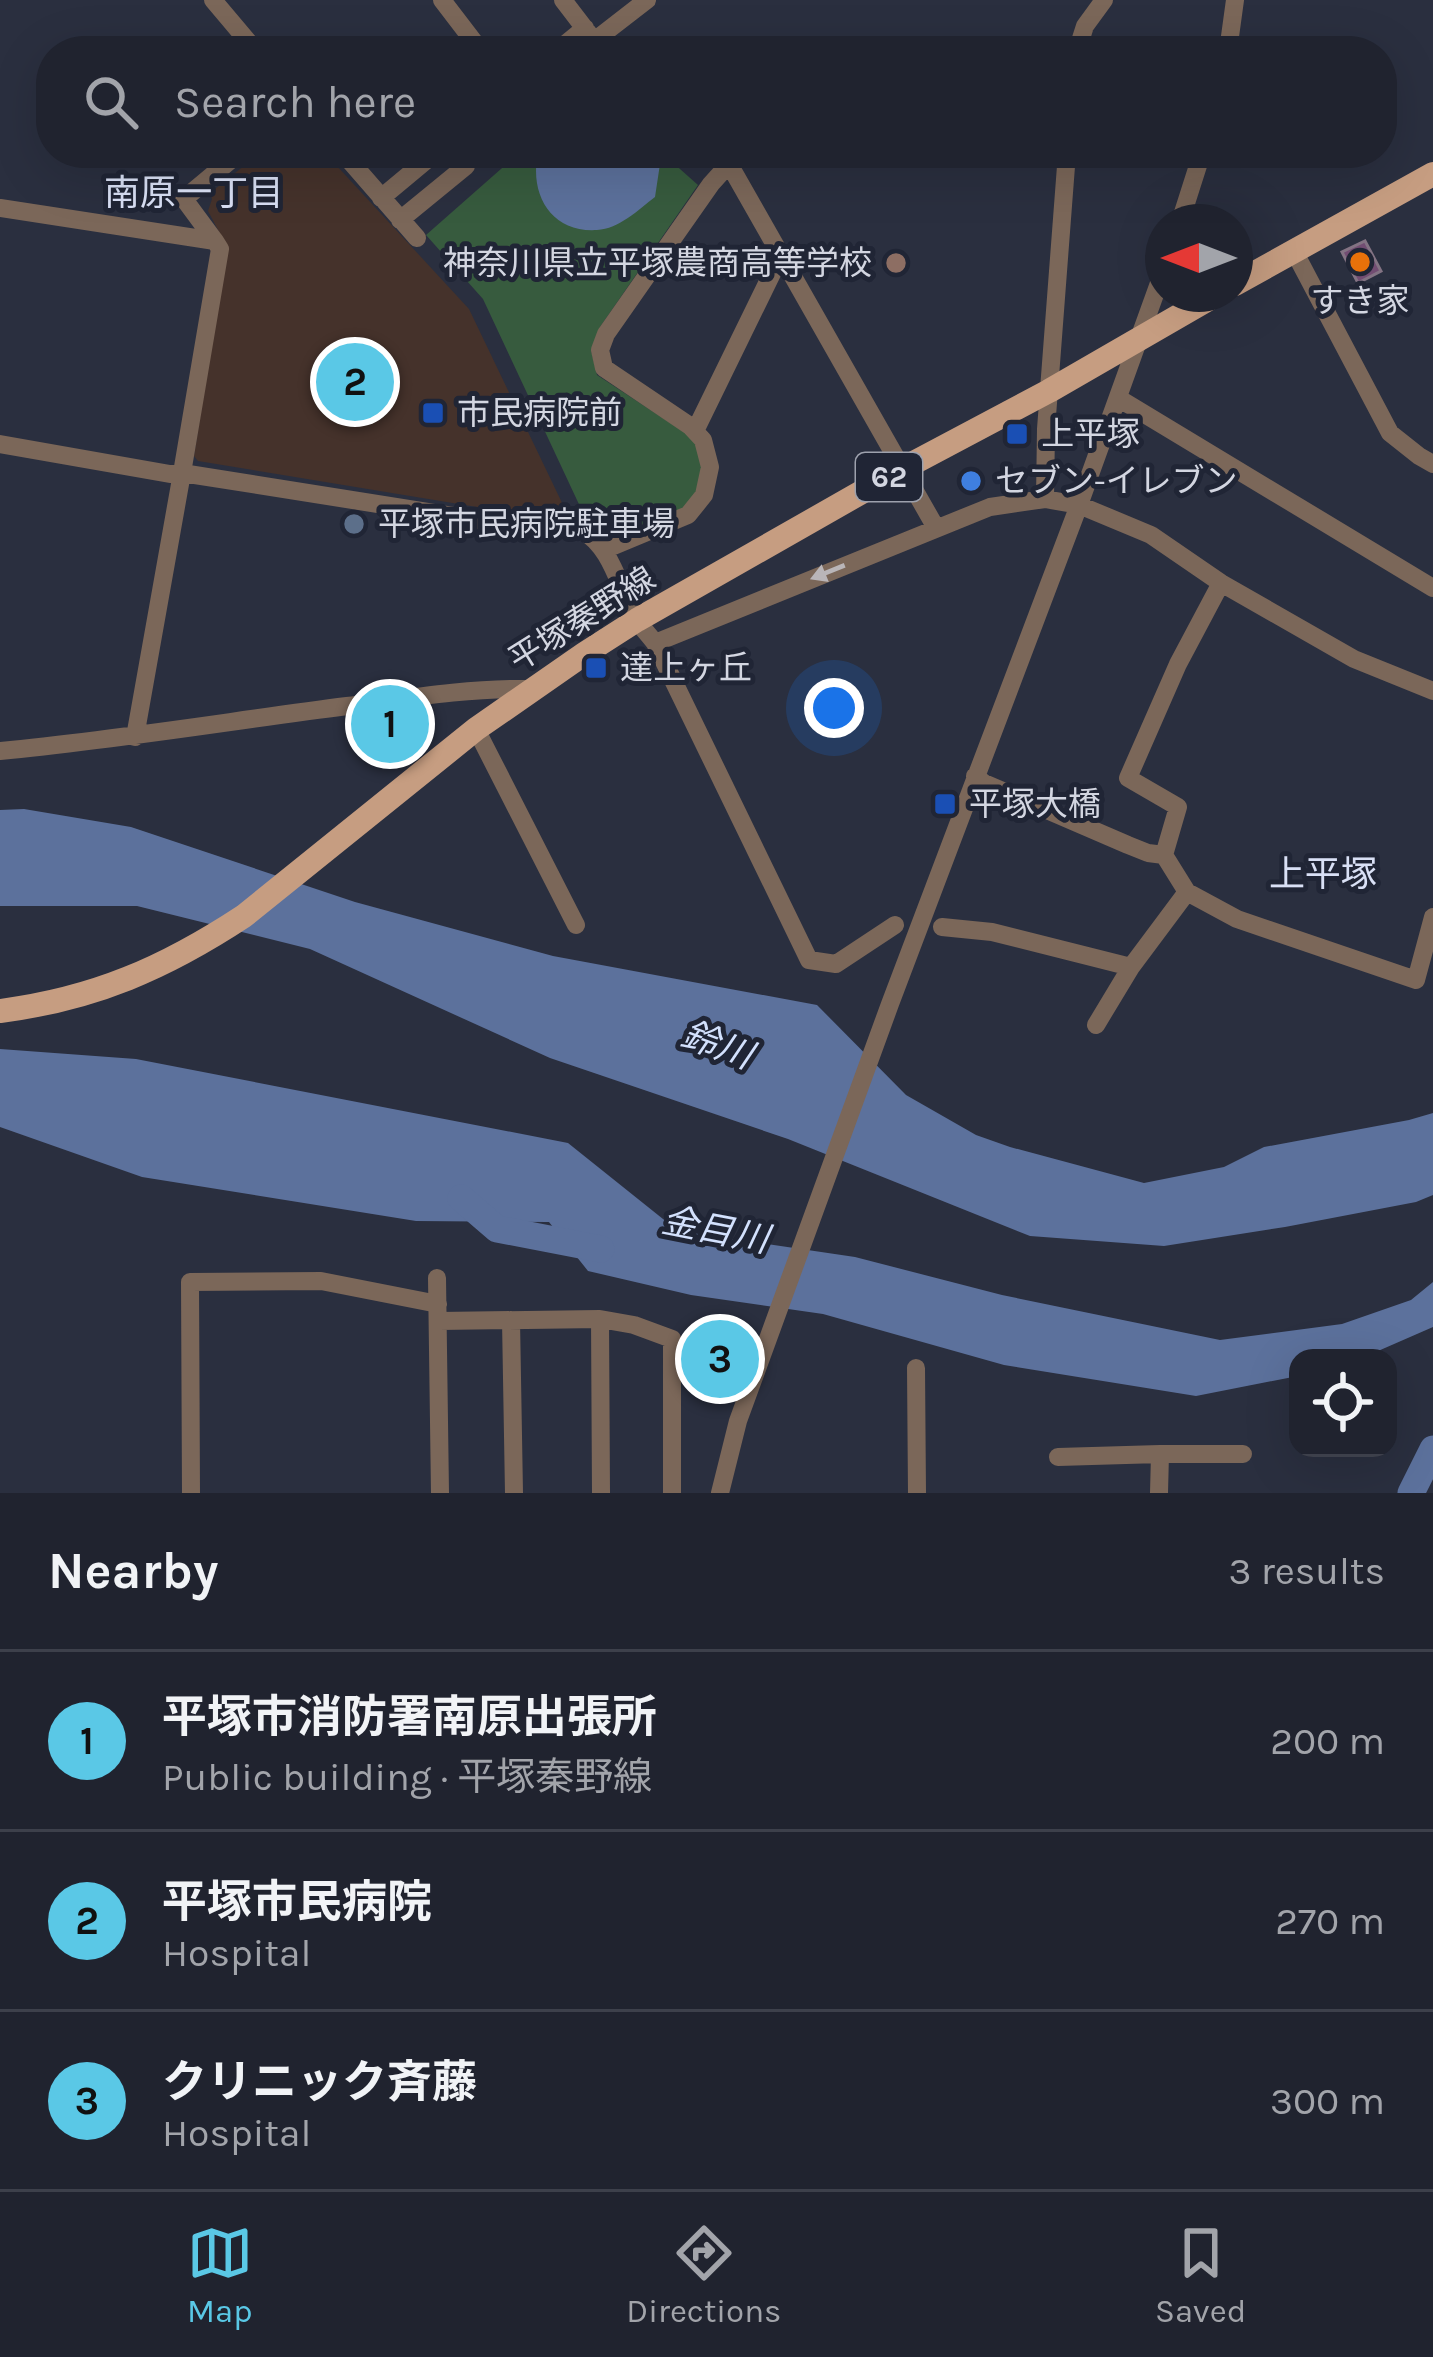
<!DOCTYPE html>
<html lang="en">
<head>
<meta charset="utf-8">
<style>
	:root { --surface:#20232f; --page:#282b37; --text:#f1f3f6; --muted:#a2a4aa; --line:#3d404b; --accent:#5ac8e6 }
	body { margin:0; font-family:Karla,"Noto Sans JP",sans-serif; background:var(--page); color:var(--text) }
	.controls { position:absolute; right:36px; bottom:36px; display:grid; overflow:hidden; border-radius:24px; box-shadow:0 12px 48px #0002 }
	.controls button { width:108px; height:108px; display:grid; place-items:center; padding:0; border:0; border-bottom:3px solid var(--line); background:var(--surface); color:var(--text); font:60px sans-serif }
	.compass { position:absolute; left:1145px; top:204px; width:108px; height:108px; border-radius:50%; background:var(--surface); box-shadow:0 12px 48px #0002; rotate:270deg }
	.you { position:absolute; left:834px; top:708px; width:42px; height:42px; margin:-30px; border:9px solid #fff; border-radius:50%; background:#1a73e8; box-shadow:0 0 0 18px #1a73e833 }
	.badge { display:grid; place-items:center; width:78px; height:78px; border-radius:50%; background:var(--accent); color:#111; font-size:39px; font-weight:700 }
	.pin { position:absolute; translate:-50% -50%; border:6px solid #fff; box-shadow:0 3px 12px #0006 }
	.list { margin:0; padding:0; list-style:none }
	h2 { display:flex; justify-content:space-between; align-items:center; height:156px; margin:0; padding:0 48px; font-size:51px }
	h2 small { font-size:39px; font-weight:400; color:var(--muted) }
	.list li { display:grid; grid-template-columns:78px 1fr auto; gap:36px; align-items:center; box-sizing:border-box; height:180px; padding:0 48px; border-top:3px solid var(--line) }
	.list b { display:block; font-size:45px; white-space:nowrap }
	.list p { margin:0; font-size:39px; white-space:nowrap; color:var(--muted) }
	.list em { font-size:39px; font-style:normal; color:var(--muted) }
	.icon { flex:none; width:66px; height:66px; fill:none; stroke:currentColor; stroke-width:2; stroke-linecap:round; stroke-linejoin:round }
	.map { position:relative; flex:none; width:1433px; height:1493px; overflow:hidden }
	.search { position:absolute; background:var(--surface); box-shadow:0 12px 48px #0002; left:36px; right:36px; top:36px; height:132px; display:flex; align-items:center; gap:30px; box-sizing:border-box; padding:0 42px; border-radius:48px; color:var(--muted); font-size:45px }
	.sheet { height:696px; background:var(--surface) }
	nav { display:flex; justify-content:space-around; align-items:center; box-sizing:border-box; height:168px; border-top:3px solid var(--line); background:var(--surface); font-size:33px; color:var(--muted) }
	nav a { display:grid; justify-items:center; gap:6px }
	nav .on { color:var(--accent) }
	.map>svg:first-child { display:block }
</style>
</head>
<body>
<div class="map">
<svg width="1433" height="1493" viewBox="0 0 1433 1493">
	<rect width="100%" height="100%" fill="#2a2f3f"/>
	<path fill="#45322b" d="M260,153H325L469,309L565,509L495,510L198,461L194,456L227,247L208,211L212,199L210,193Z"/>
	<path fill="#375b3e" d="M519,153H662L698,185L600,327L591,350L597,375L687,434L697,445L703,461L696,497L687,509L622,534L609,530L584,515L483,299L426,235Z"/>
	<path fill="#5c719c" d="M538,153H652L660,164L655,197C638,210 619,229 597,230C551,233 529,194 538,153Z
		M24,809L131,827L355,902L553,956L817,1005L906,1095L976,1135L1010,1147L1144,1183L1224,1167L1264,1147L1409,1120L1433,1113V1195L1416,1202L1285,1227L1164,1246L1030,1236L788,1139L550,1058L310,949L137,906H0V810Z
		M0,1049L136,1059L568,1143L678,1231L855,1257L1002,1295L1220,1340L1342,1324L1411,1300L1433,1282V1327L1362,1358H1298V1376L1196,1396L1004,1365L823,1314L691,1295L588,1271L549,1222L416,1221L142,1177L0,1127Z"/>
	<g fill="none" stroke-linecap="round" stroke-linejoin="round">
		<path stroke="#5c719c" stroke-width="27" d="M461,1198L497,1229L601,1249
			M1411,1493L1433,1449"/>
	</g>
	<path fill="#724d72" stroke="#837383" stroke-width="3" d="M1365,241L1381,271L1358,283L1342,252Z"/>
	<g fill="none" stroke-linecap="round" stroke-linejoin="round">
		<path stroke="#7b6759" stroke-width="18" d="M213,0L256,51
			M442,0L481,51
			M563,0L602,51
			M594,41L647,0
			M557,51L585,28
			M1077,51L1085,26L1104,0
			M1228,51L1235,0
			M343,153L417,238
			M716,153L729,164L936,528
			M381,198L435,153
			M0,208L215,241L220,249L182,473L485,521L581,530C613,547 619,590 637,620C642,628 649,635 655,643L990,507L1045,499L1079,505L1151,535L1221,583L1354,659L1433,691
			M400,220L466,166
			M1180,222L1202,153
			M215,241L184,199L239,153
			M1294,251L1390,433L1419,456L1433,464
			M1118,398L1433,588
			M695,431L781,255
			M0,444L170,474L182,473L135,737
			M1045,499L1046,429L1067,153
			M604,550L688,515L704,495L710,467L703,440L690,426L604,368L600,350L606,334L711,184L739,153
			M1221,583L1178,664L1128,778L1178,807L1164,855L1187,892L1237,919L1416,980L1433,917
			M655,643L809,960L836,964L895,925
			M476,729L576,925
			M0,751C116,740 231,721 347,706C408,698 468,688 530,689
			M975,776L984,783L1128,845L1148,853L1164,855
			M942,927L992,932L1131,967
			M1096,1025L1131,967L1187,892
			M437,1278L440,1493
			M600,1319L601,1493
			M511,1320L514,1493
			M439,1321L600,1319L634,1325L672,1339V1493
			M916,1368L917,1493
			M1058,1457L1160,1454
			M191,1493L190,1282L321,1281L438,1304
			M720,1493L738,1421L890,1004L1079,505L1163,272
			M1159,1493L1160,1454H1243"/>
		<path stroke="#c69d81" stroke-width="24" d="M1235,284L1433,174
			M0,1011C94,999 165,968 244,916L476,729L584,654L637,620L904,468L1049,391L1217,294"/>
	</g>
	<defs><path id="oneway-solid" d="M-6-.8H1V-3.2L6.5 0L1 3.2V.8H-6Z" transform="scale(3)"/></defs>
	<use fill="#b9b5b8" href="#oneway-solid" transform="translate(828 572) rotate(158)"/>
	<circle fill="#e8710a" stroke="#202535" stroke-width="4.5" cx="1360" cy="262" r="12"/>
	<circle fill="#8d6e63" stroke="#202535" stroke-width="4.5" cx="896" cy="263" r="12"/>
	<g fill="#1a4fb4" stroke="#202535" stroke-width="4.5">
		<rect x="421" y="401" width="24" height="24" rx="6"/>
		<rect x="1005" y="422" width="24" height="24" rx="6"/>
		<rect x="584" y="656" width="24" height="24" rx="6"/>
		<rect x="933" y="792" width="24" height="24" rx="6"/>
	</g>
	<circle fill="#3f7fe0" stroke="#202535" stroke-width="4.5" cx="971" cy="481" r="12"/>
	<circle fill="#5c6f8a" stroke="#202535" stroke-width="4.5" cx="354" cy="524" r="12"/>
	<g text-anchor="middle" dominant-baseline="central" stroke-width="10" stroke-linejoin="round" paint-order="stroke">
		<rect fill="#202535" stroke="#9da1ad" stroke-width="3" x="856" y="453" width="66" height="48" rx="9"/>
		<g font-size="30" font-weight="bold" fill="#d3d6e1">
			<text x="889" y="477">62</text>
		</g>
		<g font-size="33" fill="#d3d6e1" stroke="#202535" text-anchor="start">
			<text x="872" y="263" text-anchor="end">神奈川県立平塚農商高等学校</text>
			<text x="1360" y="301" text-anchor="middle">すき家</text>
			<text x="457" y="413">市民病院前</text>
			<text x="1041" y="434">上平塚</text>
			<text x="995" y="481">セブン-イレブン</text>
			<text x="378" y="524">平塚市民病院駐車場</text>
			<text x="620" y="668">達上ヶ丘</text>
			<text x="969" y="804">平塚大橋</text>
		</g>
		<g font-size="33" fill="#d3d6e1" stroke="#202535">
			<text transform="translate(582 619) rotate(-32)">平塚秦野線</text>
		</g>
		<g font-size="36" fill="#d9e0f5" stroke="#202535">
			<text x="194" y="193">南原一丁目</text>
			<text x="1323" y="874">上平塚</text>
		</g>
		<g font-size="36" font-style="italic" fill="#d3e1fd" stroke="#202535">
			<text transform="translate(717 1045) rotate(20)">鈴川</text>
			<text transform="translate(715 1230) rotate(11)">金目川</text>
		</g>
	</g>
</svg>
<div class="controls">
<button><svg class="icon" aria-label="locate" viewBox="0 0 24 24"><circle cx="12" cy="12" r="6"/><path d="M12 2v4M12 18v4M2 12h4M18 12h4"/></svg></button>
</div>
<svg class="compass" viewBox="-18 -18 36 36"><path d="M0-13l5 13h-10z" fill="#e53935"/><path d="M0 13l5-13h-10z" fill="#a2a4aa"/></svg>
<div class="you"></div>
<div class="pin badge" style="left:390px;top:724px">1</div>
<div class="pin badge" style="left:355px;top:382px">2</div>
<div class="pin badge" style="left:720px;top:1359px">3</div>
<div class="search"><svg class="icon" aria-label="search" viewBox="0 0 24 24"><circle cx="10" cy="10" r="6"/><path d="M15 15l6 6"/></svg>Search here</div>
</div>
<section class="sheet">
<h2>Nearby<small>3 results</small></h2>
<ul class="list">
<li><span class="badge">1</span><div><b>平塚市消防署南原出張所</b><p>Public building · 平塚秦野線</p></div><em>200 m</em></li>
<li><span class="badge">2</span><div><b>平塚市民病院</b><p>Hospital</p></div><em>270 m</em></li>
<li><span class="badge">3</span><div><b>クリニック斉藤</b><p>Hospital</p></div><em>300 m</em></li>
</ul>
</section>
<nav>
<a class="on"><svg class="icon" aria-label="map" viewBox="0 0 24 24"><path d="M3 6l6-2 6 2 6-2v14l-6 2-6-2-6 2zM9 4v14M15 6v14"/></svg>Map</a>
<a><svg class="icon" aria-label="directions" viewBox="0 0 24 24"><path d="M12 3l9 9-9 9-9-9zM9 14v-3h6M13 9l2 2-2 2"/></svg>Directions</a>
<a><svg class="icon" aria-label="saved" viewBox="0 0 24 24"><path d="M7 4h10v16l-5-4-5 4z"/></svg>Saved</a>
</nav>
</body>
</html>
